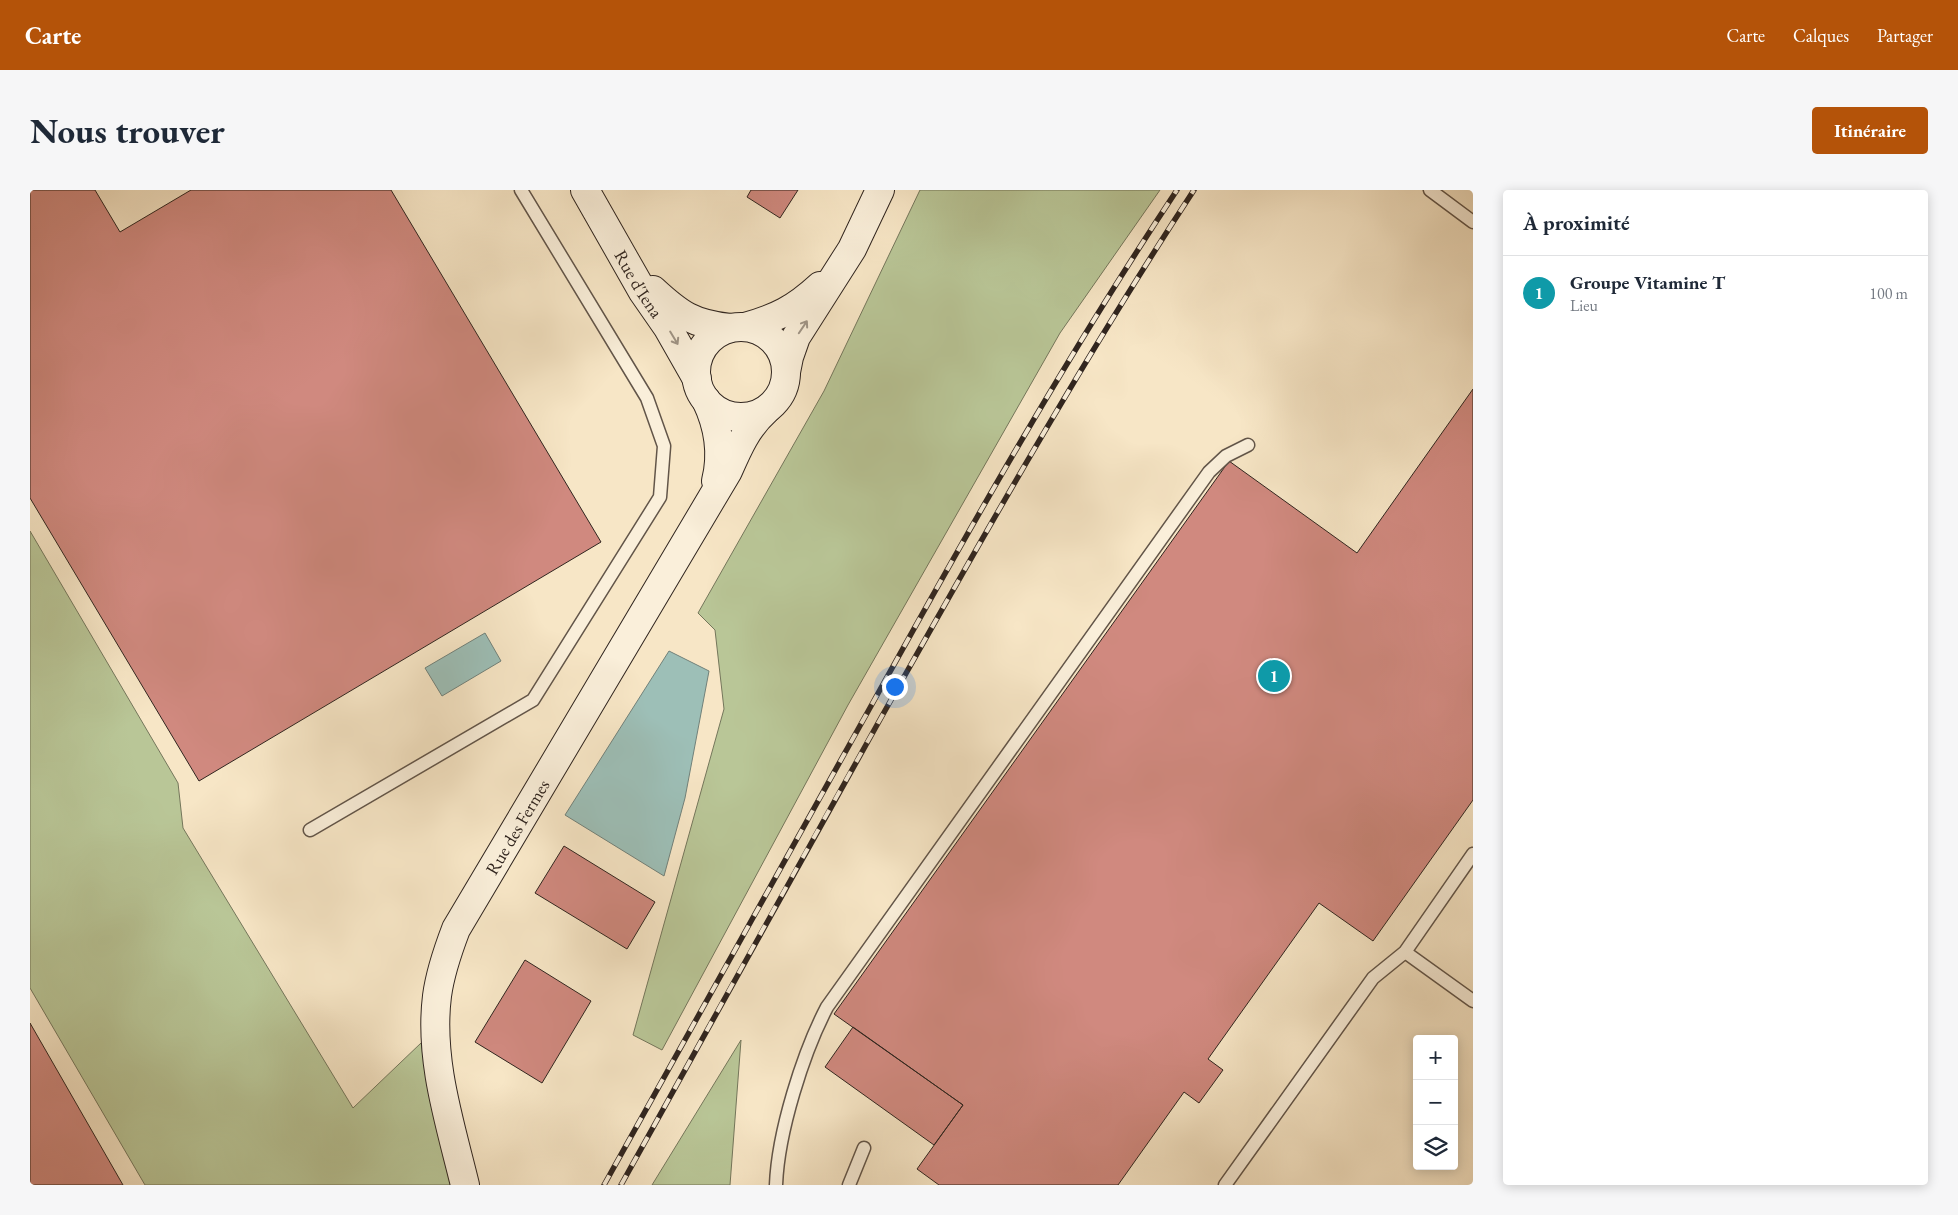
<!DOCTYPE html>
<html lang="fr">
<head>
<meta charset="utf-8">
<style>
	:root { --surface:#fff; --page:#f6f6f7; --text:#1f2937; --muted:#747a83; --line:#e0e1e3; --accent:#b45309 }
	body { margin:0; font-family:"EB Garamond",serif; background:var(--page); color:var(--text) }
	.controls { position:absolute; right:15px; bottom:15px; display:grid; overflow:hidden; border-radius:5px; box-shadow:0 2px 12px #0003 }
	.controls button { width:45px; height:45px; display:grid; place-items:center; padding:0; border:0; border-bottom:1px solid var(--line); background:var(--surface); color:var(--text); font:25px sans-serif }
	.you { position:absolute; left:864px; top:496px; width:18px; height:18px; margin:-12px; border:4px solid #fff; border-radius:50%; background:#1a73e8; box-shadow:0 0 0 8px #1a73e833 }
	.badge { display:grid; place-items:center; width:32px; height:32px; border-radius:50%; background:var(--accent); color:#fff; font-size:16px; font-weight:700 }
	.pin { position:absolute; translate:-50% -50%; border:2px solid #fff; box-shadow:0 1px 5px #0006 }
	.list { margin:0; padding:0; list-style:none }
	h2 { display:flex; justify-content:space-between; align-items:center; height:65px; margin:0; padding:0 20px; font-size:21px }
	h2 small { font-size:16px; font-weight:400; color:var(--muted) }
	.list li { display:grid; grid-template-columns:32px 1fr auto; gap:15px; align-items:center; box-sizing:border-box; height:75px; padding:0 20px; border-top:1px solid var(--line) }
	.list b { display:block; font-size:19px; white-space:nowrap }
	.list p { margin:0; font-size:16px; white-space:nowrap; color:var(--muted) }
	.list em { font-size:16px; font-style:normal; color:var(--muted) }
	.icon { flex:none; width:28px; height:28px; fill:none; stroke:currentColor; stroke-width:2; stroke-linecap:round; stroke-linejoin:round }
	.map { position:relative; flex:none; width:1443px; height:995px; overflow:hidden; border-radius:5px }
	header { display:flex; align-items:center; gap:30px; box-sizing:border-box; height:70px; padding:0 25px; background:var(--accent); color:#fff }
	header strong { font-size:24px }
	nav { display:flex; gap:28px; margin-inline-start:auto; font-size:18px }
	.intro { display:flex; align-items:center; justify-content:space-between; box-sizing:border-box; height:120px; padding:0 30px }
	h1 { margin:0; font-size:35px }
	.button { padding:12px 22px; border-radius:5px; background:var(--accent); color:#fff; font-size:18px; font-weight:700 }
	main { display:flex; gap:30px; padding:0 30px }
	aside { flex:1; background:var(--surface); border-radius:5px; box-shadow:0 2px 12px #0003 }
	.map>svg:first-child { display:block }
</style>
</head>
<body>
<header>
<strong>Carte</strong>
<nav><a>Carte</a><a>Calques</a><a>Partager</a></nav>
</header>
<div class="intro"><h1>Nous trouver</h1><a class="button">Itinéraire</a></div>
<main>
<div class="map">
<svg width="1443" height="995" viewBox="0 0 1443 995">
	<rect width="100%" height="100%" fill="#f7e6c6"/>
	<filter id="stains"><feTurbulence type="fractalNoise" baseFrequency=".004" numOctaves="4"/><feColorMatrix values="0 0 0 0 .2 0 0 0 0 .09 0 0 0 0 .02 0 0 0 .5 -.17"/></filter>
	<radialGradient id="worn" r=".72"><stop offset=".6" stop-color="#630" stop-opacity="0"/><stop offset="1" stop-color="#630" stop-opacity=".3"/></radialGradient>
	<path fill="#b9c697" stroke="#74765b" d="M890,0H1130L1030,143L818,515L632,860L603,845L694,519L685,440L668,423L794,201Z
		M0,341L148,593L153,638L323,918L391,853L421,995H115L0,798Z
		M711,850L700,995H622Z"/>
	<path fill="#9dbfb7" stroke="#71817a" d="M455,443L471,471L412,506L395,478Z
		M639,461L679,481L655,608L634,686L535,625Z"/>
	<path fill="#d0897f" stroke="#30251f" d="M0,0H65L90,42L161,0H361L571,352L169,591L0,308Z
		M721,0H768L750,28L717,7Z
		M1443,199V610L1343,751L1289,713L1178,869L1193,880L1169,913L1154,902L1088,995H909L887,979L933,915L804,824L1199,271L1327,363Z
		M534,656L625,712L597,759L505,703Z
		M495,770L561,811L512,893L445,852Z
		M0,833L93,995H0Z
		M823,837L933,915L904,955L795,877Z"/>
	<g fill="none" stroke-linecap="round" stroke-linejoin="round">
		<defs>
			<path id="lane" d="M1400,0L1443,32
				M280,640L503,510L630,307L634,256L617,208L491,0
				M1375,762L1443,811
				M746,995C748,942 773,863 797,817L1179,282L1196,266L1218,255
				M819,995L834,958
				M1195,995L1343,788L1375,762L1443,664"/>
			<g id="secondary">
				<path id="s1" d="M555,0L613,102L638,138L667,189"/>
				<path d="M623,100C650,125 663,134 700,138"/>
				<path d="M715,137C747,128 765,119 790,96"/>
				<circle cx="711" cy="182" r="45"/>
				<path d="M756,182L759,167L766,147L822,59L850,0"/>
				<path d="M676,210C688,235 693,263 686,291"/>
				<path id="s2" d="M435,995C420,933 399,870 407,806C410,783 418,760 426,739L698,281C708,258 717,237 736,220"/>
			</g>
		</defs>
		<use href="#lane" stroke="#625549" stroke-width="15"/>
		<use href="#secondary" stroke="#30251f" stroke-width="30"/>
		<use href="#lane" stroke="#faefda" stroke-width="12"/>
		<use href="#secondary" stroke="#faefda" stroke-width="28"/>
		<defs>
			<path id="rail" d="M574,995C663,835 752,676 841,516C938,341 1036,167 1147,0
				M591,995C678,839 764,682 852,526C952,348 1052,171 1164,0"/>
		</defs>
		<use href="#rail" stroke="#30251f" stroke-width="5.5"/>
		<use href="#rail" stroke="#faefda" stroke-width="4" stroke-dasharray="11" stroke-linecap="butt"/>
	</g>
	<defs><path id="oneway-shaft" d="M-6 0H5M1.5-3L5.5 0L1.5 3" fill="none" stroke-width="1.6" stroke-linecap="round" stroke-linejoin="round" transform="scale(1.25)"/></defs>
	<g stroke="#9f9486">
		<use href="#oneway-shaft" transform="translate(773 137) rotate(-56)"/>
		<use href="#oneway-shaft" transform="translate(644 148) rotate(59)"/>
	</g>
	<g text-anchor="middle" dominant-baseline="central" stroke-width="5" stroke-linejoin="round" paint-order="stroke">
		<g font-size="18" fill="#30251f" stroke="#faefda">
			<text stroke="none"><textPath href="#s1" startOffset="108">Rue d'Iena</textPath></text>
			<text stroke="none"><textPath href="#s2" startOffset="381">Rue des Fermes</textPath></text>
		</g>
	</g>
	<rect width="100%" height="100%" filter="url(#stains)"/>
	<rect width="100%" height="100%" fill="url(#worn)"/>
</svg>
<div class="controls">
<button>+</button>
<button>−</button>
<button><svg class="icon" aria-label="layers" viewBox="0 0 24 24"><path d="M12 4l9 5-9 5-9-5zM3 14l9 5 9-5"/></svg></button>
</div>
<div class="you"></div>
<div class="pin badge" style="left:1244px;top:486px;background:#0f9aa8">1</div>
</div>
<aside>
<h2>À proximité<small></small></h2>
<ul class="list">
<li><span class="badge" style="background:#0f9aa8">1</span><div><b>Groupe Vitamine T</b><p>Lieu</p></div><em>100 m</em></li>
</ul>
</aside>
</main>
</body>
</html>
